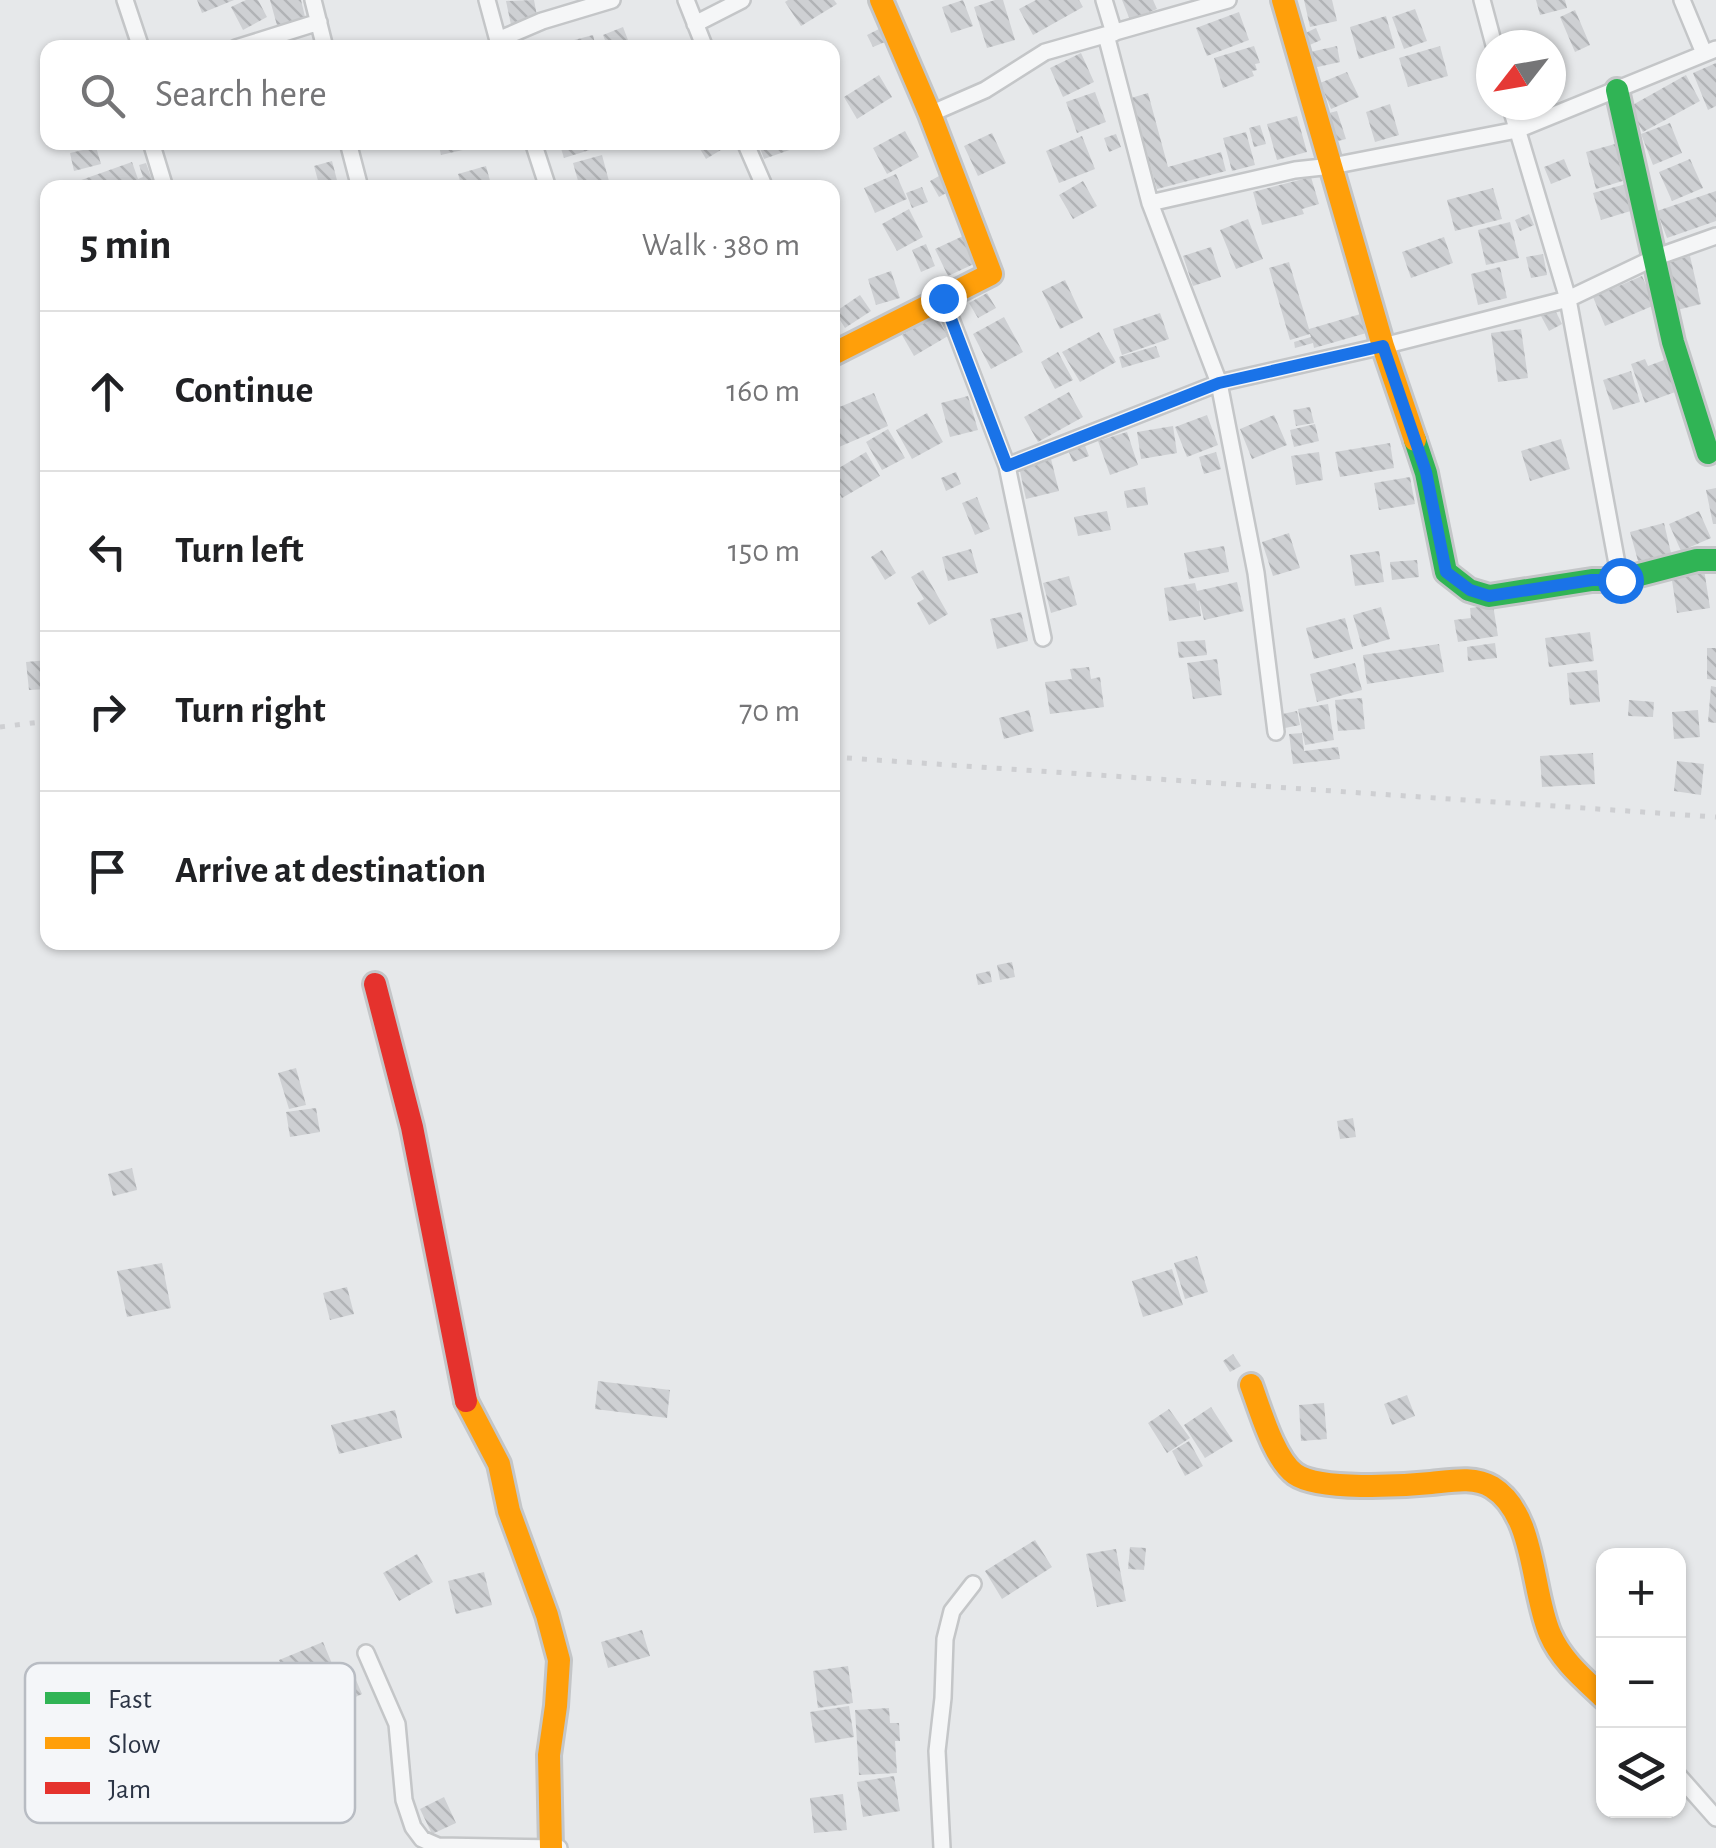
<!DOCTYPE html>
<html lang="en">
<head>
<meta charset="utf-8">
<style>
	:root { --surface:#fff; --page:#f6f6f6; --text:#202124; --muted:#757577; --line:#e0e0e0 }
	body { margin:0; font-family:"Alegreya Sans",sans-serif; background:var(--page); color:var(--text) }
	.controls { position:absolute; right:30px; bottom:30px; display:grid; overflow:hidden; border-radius:20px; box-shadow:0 2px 8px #0004 }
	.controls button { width:90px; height:90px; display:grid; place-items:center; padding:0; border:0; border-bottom:2px solid var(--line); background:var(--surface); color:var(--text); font:50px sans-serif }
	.compass { position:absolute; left:1476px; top:30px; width:90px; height:90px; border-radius:50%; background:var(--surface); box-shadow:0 2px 8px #0004; rotate:239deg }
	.stop { position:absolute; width:30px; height:30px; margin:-22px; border:8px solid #1a73e8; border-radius:50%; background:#fff }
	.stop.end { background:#1a73e8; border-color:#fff; box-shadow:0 2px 10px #0008 }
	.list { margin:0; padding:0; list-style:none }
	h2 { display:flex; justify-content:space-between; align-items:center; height:130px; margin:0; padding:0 40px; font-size:42px }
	h2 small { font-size:32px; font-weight:400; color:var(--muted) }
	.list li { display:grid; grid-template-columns:65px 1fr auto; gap:30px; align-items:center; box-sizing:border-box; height:160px; padding:0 40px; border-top:2px solid var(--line) }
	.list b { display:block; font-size:38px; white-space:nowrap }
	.list em { font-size:32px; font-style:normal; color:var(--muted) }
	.icon { flex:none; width:55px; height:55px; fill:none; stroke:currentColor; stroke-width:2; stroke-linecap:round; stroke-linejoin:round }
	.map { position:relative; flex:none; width:1716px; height:1848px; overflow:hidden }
	.search { position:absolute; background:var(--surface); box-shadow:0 2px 8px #0004; left:40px; top:40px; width:800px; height:110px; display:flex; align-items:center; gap:25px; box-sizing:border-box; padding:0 35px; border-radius:20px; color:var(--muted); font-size:38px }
	.panel { position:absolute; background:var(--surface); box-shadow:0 2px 8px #0004; left:40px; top:180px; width:800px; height:770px; border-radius:20px }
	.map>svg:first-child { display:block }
</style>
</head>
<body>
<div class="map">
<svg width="1716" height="1848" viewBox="0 0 1716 1848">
	<defs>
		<pattern id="building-back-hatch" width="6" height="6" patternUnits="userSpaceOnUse" patternTransform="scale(2.5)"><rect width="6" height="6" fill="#ced0d3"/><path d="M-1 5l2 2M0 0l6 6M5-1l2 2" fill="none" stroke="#b1b3b6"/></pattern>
	</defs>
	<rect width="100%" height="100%" fill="#e6e8ea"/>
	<path fill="url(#building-back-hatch)" d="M197,0H234L202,13Z
		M246,0H258L267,17L243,30L231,7Z
		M270,0H301L306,21L278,29Z
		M534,0L538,21L511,25L506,1Z
		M788,0H834L837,4L801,26L785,2Z
		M963,0L973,26L951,33L942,7Z
		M995,0H1003L1015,40L987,48L974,7Z
		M1036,0H1079L1083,7L1033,35L1019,9Z
		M1122,0H1153L1157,9L1130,20Z
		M1304,0H1332L1337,21L1310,27Z
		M1536,0H1565L1567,8L1540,15Z
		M1415,9L1427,41L1404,49L1392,17Z
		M1575,10L1590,45L1575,52L1560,17Z
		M1239,12L1249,40L1207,56L1196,28Z
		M1386,16L1395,48L1359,59L1350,27Z
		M623,27L631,48H608L603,35Z
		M1316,28L1321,40L1305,47L1299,36Z
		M879,29L885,42L873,47L867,35Z
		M593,35L596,48H564L563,43Z
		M1254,46L1260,63L1255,64L1257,70L1252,71L1254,76L1223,88L1214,58Z
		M1337,46L1340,62L1313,68L1310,52Z
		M1440,46L1448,76L1408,87L1399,58Z
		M1081,53L1094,82L1063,97L1050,68Z
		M1716,63V106L1708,110L1693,73Z
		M1347,72L1359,97L1331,109L1320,83Z
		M879,75L892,97L857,119L844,97Z
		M1686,75L1700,101L1643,132L1629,107Z
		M1095,92L1106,122L1077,133L1066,102Z
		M1148,93L1168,167L1221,152L1226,171L1157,189L1131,98Z
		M1390,104L1399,135L1375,142L1366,112Z
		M1337,111L1346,139L1334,142L1325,114Z
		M1297,116L1307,152L1277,160L1267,124Z
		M1670,123L1682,153L1653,165L1641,134Z
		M1260,125L1266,144L1254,147L1249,128Z
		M905,131L919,157L887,174L873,148Z
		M1246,132L1255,165L1232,171L1223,138Z
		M992,133L1006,163L978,176L964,146Z
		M1116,134L1121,147L1109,152L1104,138Z
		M1082,136L1095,169L1059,183L1046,151Z
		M438,142H466L467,149L441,155Z
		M559,142H591L593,149L564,158Z
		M696,142H734L706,159Z
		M758,142H797L798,147L764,159Z
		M1615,144L1626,180L1596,189L1586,152Z
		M96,147L101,164L74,171L70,153Z
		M602,155L610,185L580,188L573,163Z
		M1564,159L1571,176L1551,184L1544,167Z
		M1690,159L1703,188L1672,201L1659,172Z
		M332,161L339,188H320L314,166Z
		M132,162L138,179L143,177L139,165L146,163L155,188H72L70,184Z
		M486,166L492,188H462L458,174Z
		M896,174L907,199L875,213L864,188Z
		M939,176L948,192L939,197L930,181Z
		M1311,177L1319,204L1302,209L1304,214L1262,225L1253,192Z
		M1083,181L1097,206L1073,219L1059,195Z
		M1626,184L1634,210L1601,220L1593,193Z
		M922,187L928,202L912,208L906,193Z
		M1493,188L1502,219L1455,231L1447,200Z
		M1716,191V221L1667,238L1657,211Z
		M909,209L923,237L897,251L882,224Z
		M1529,214L1534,225L1520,231L1515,220Z
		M1248,219L1263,259L1236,269L1220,230Z
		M1510,222L1519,258L1486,265L1478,230Z
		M963,236L976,263L948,276L935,249Z
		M1444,237L1453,263L1411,278L1402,252Z
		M926,244L935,266L921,272L912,250Z
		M1211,247L1221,277L1193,286L1183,256Z
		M1543,254L1547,275L1531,278L1526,257Z
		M1690,256L1701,304L1673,311L1662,263Z
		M1289,262L1309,329L1364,313L1370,332L1314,348L1313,343L1295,348L1294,342L1311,337L1310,334L1290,340L1269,268Z
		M1500,267L1507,298L1478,305L1471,274Z
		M891,271L900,298L876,305L868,279Z
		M1642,276L1655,305L1605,326L1593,297Z
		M1065,280L1083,318L1060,329L1042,291Z
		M987,293L996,308L978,318L969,303Z
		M860,295L871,311L845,328L835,312Z
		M1554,308L1562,324L1549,331L1541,316Z
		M933,310L948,336L914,356L902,335L920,325L917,319Z
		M1160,313L1169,339L1122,355L1113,329Z
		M1004,317L1023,352L991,369L973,334Z
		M1521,329L1528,378L1498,382L1491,333Z
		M1099,332L1116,362L1080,382L1062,352Z
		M1156,346L1160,357L1122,368L1119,357Z
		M1058,352L1073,380L1055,389L1041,362Z
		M1645,359L1648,366L1667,359L1678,391L1645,403L1631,364Z
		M1631,371L1640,402L1613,410L1603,380Z
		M1069,392L1083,417L1038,442L1024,417Z
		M874,393L888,426L832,450V410Z
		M968,396L978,430L950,437L941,403Z
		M1310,407L1314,423L1296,426L1293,410Z
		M927,413L943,442L912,459L896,430Z
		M1207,415L1218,445L1187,457L1175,427Z
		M1274,415L1287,445L1252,459L1240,429Z
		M1315,424L1319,441L1294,447L1290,430Z
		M1173,426L1177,453L1141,459L1137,432Z
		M888,429L905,458L882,470L866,442Z
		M1127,432L1138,465L1110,475L1098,441Z
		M1561,439L1570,469L1530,481L1521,451Z
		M1084,443L1089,456L1073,462L1068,450Z
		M1390,443L1394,468L1340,477L1335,452Z
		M866,452L880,476L842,498L832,481V472Z
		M1216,452L1221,469L1204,474L1199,457Z
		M1319,452L1323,480L1296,485L1291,456Z
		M1051,459L1059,491L1026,499L1019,467Z
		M956,472L961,484L946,491L941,478Z
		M1410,477L1415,504L1379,510L1374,483Z
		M1145,487L1148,505L1127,508L1124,491Z
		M1716,488V524H1713L1706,490Z
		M977,497L990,529L975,535L962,503Z
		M1107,511L1111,530L1078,536L1074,517Z
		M1699,511L1711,538L1681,551L1669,524Z
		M1664,523L1671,553L1638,561L1630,532Z
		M1289,533L1300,568L1273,576L1262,542Z
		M1224,546L1229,572L1189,579L1184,553Z
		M971,549L978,573L948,581L942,557Z
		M882,550L896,573L885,580L871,557Z
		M1379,551L1384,582L1355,586L1350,555Z
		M1417,560L1419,577L1392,580L1390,562Z
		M1704,569L1710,608L1677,613L1671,574Z
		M923,570L948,614L929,625L917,603L924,599L911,577Z
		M1069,576L1077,605L1051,613L1043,583Z
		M1237,582L1244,611L1204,620L1199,599L1201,616L1169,621L1164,588L1195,583L1197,591Z
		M1493,605L1498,636L1458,642L1454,620L1471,618L1470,608Z
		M1381,607L1390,639L1362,647L1353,615Z
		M1021,612L1028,641L997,649L990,619Z
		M1345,618L1353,649L1314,659L1306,628Z
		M1590,632L1594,661L1549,667L1545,638Z
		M1205,640L1207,655L1179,658L1177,642Z
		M1495,643L1497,658L1468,661L1467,647Z
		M1439,644L1444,672L1367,684L1363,655Z
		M1707,648H1716V680L1707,679Z
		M1217,659L1222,695L1193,699L1187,663Z
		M48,660V689L29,690L26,662Z
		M1355,663L1362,690L1317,702L1310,674Z
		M1089,667L1091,679L1100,677L1104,707L1050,714L1045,682L1072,679L1070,669Z
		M1597,670L1600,702L1570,705L1567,673Z
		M1711,686L1716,687V723L1708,722Z
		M1362,698L1365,729L1338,731L1335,700Z
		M1629,700L1654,702L1653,717L1628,716Z
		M1328,704L1334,740L1305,745L1298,709Z
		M1029,710L1034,731L1004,739L999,718Z
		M1698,710L1700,737L1674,739L1672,712Z
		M1297,711L1300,725L1285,728L1282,714Z
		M1302,733L1304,751L1338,747L1340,759L1293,764L1289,734Z
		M1593,753L1595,784L1542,787L1540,756Z
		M1677,761L1704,764L1701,795L1674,791Z
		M1012,962L1015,977L1000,980L997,965Z
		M990,971L992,982L978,985L976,974Z
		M296,1068L306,1105L289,1109L278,1073Z
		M316,1108L320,1132L290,1137L286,1112Z
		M1353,1118L1356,1137L1340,1139L1337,1121Z
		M132,1168L137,1190L113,1196L108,1174Z
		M1197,1256L1208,1292L1185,1299L1174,1263Z
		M162,1263L171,1308L127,1317L117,1271Z
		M1172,1269L1183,1305L1143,1317L1132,1281Z
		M347,1287L354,1314L330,1320L323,1293Z
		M1233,1354L1241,1366L1230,1372L1223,1361Z
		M598,1381L670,1390L667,1418L595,1409Z
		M1407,1395L1415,1416L1392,1425L1384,1404Z
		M1324,1403L1327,1439L1301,1441L1299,1405Z
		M1211,1407L1233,1441L1205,1458L1184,1425Z
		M1169,1409L1190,1438L1167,1453L1148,1423Z
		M395,1410L402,1438L339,1454L331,1425Z
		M1189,1441L1203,1466L1185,1476L1172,1451Z
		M1035,1540L1052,1567L1002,1599L985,1571Z
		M1130,1547L1146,1548L1144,1570L1128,1569Z
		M1116,1549L1126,1601L1097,1607L1086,1554Z
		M417,1554L433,1582L399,1601L383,1573Z
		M484,1572L492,1605L456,1614L448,1581Z
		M642,1630L650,1656L608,1668L601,1642Z
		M323,1642L335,1671L292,1690L279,1660Z
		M848,1666L853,1703L818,1708L813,1671Z
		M356,1680L362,1694L302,1722L295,1708Z
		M849,1706L854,1737L815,1743L810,1712Z
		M889,1708L890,1723H899L900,1741H895L897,1773L859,1775L855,1710Z
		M894,1776L900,1811L863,1817L857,1782Z
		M843,1794L847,1830L814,1833L810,1798Z
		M444,1797L456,1823L432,1834L420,1809Z"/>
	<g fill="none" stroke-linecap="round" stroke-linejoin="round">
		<defs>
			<path id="street" d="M125,0L141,48
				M313,0L325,48
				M487,0L500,48
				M686,0L705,48
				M1104,0L1114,33
				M1482,0L1494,45
				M1682,0L1704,53
				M695,24L742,0
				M498,40L542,21L612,0
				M236,48L319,22
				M1510,105L1568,299L1620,580
				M930,114L985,90L1045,52L1228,0
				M151,142L165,188
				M348,142L360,188
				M533,142L548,188
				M745,142L765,188
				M1150,203L1295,170L1332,166L1517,130L1716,49
				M943,298L1007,466L1043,638
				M1007,466L1219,383L1150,203L1106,35
				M1276,732L1256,573L1219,383L1383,346L1568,299L1654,258L1716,236
				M366,1653L397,1724L404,1800L413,1827L422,1839L438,1846L559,1848
				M1678,1775L1716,1818
				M942,1848L937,1751L943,1698L945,1639L952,1611L973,1584"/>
			<path id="fast" d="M1617,90L1673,342L1708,453
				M1415,440L1426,473L1446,572L1469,590L1489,596L1592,580H1620L1697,560H1716"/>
			<path id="slow" d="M1283,0L1383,346L1415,440
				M832,347L835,353L991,274L930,114L881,0
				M1251,1385C1260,1409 1274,1459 1295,1474C1319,1491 1402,1486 1431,1483C1451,1481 1474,1476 1492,1487C1536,1514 1531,1591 1550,1634C1561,1660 1584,1679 1604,1698
				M466,1401L499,1464L509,1511L547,1615L559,1660L556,1706L549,1755L551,1848"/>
			<path id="jam" d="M375,984L412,1127L466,1401"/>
		</defs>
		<use href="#street" stroke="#c4c6c8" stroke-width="20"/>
		<use href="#fast" stroke="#c4c6c8" stroke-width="28"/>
		<use href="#slow" stroke="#c4c6c8" stroke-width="28"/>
		<use href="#jam" stroke="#c4c6c8" stroke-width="28"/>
		<use href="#street" stroke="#f5f6f7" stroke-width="15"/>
		<use href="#fast" stroke="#30b455" stroke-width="22"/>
		<use href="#slow" stroke="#ff9f0a" stroke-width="22"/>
		<use href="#jam" stroke="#e5322d" stroke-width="22"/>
		<path stroke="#cecfd2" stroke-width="5" stroke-dasharray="5 10" stroke-linecap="butt" d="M0,727L48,721
			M832,757L1716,817"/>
	</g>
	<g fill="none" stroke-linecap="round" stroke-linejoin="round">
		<path stroke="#1a73e8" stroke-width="12" d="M943,298L1007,466L1219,383L1383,346L1426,472L1446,572L1470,590L1489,596L1592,580H1620"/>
	</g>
	<rect x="25" y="1663" width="330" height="160" rx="15" fill="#f4f6f9" stroke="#b8bcc3" stroke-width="2.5"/>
	<rect x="45" y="1692" width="45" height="12" fill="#30b455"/>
	<rect x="45" y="1737" width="45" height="12" fill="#ff9f0a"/>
	<rect x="45" y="1782" width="45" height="12" fill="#e5322d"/>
	<g font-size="28" fill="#2b3445">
		<text x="108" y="1708">Fast</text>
		<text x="108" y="1753">Slow</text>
		<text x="108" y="1798">Jam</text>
	</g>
</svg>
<div class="controls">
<button>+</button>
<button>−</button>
<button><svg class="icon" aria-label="layers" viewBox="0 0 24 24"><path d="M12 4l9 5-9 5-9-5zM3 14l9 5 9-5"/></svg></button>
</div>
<svg class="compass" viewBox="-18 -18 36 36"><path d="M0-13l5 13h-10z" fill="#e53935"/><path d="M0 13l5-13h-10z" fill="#757577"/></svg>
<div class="stop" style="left:1620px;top:580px"></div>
<div class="stop end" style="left:943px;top:298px"></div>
<div class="search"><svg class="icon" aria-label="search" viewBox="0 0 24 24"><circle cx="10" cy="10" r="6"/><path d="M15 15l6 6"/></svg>Search here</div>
<section class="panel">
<h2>5 min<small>Walk · 380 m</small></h2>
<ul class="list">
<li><svg class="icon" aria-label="ahead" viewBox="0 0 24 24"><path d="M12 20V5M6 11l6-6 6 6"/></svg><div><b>Continue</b></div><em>160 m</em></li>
<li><svg class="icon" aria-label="left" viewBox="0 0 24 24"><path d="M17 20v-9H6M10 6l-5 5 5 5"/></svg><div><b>Turn left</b></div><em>150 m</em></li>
<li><svg class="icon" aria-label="right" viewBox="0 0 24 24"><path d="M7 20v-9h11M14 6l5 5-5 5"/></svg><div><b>Turn right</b></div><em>70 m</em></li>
<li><svg class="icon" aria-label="arrive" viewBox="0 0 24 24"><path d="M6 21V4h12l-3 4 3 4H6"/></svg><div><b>Arrive at destination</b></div></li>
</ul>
</section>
</div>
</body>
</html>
